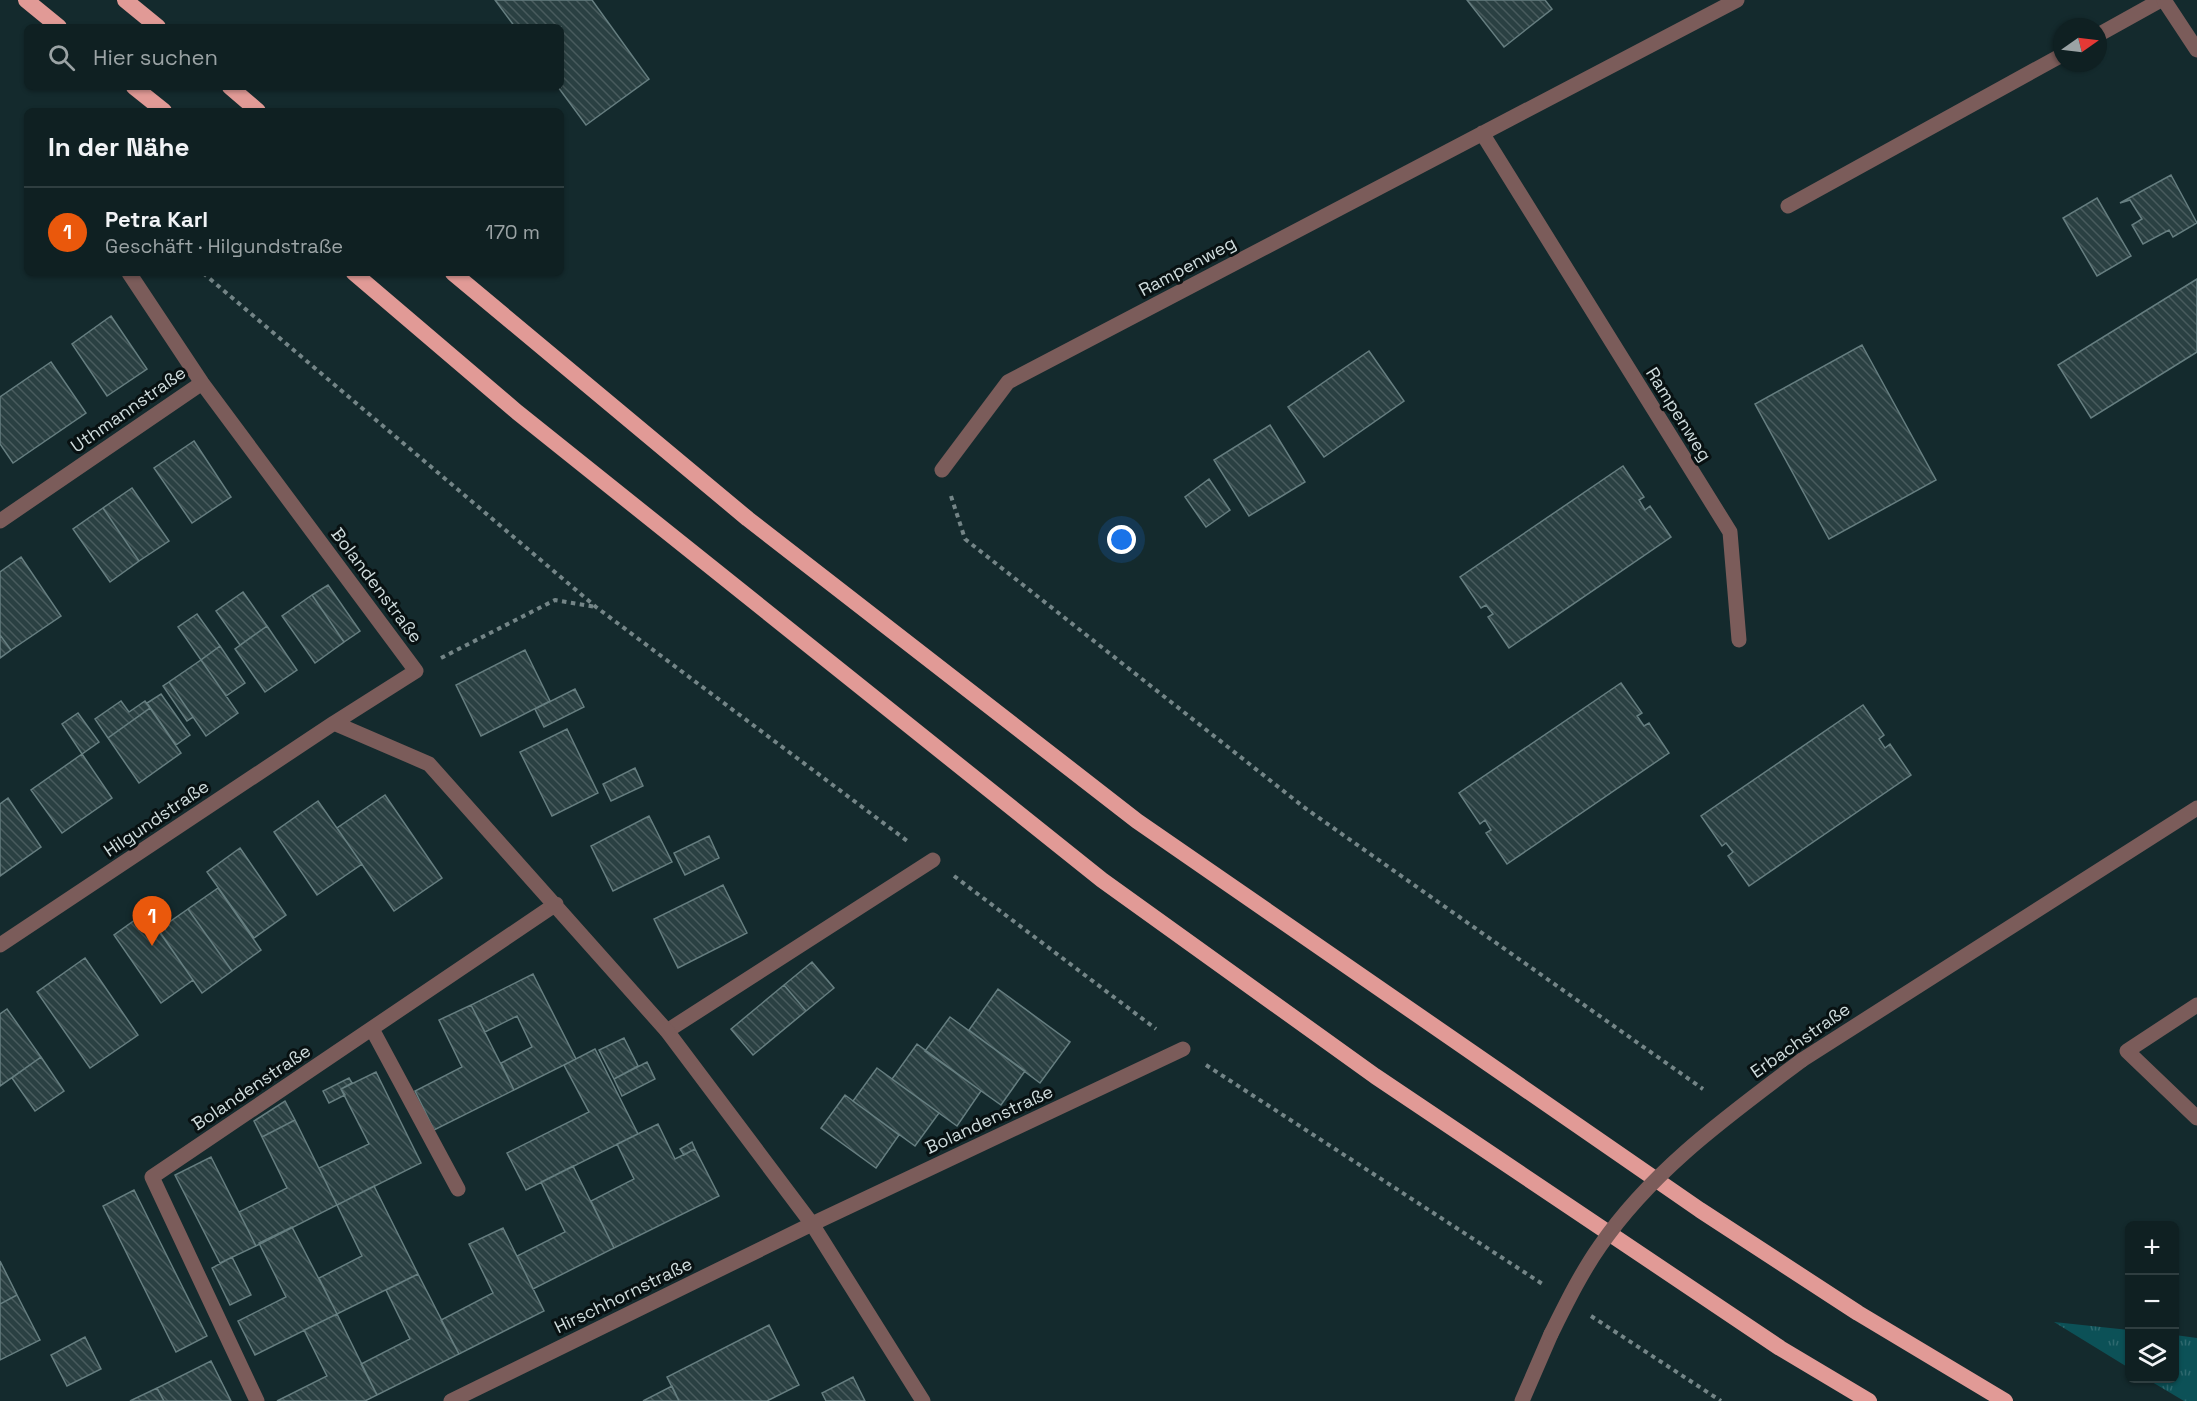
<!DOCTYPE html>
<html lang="de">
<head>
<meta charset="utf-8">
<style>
	:root { --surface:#0f2022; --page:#18282a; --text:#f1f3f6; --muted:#9ba3a5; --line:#2f3e40; --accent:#ea580c }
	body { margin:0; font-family:"Space Grotesk",sans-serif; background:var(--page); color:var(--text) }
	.controls { position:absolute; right:18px; bottom:18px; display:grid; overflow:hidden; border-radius:9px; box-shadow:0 2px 4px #0004 }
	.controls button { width:54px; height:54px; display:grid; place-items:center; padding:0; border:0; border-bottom:2px solid var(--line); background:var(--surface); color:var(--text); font:30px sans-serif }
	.compass { position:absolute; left:2053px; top:18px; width:54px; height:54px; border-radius:50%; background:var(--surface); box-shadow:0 2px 4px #0004; rotate:76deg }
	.you { position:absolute; left:1122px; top:540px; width:21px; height:21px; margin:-15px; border:4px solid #fff; border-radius:50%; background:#1a73e8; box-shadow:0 0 0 9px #1a73e833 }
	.badge { display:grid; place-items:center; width:39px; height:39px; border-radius:50%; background:var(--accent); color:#fff; font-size:20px; font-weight:700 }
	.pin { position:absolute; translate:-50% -50px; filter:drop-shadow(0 2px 3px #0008) }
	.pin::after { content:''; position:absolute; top:32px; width:21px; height:18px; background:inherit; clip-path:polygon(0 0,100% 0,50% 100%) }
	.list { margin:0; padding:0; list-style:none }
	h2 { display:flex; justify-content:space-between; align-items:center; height:78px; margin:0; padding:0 24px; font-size:26px }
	h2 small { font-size:20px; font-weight:400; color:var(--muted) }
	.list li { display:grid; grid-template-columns:39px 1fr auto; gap:18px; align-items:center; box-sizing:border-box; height:90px; padding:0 24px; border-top:2px solid var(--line) }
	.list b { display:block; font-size:22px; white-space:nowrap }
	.list p { margin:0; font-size:20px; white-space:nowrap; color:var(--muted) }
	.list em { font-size:20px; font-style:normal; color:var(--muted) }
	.icon { flex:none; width:33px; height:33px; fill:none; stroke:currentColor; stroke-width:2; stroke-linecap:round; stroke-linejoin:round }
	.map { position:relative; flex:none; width:2197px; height:1401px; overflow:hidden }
	.search { position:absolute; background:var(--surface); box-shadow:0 2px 4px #0004; left:24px; top:24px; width:540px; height:66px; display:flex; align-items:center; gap:15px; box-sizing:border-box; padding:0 21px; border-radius:9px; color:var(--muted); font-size:22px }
	.panel { position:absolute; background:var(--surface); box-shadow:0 2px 4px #0004; left:24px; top:108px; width:540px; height:168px; border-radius:9px }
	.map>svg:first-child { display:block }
</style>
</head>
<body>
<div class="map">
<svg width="2197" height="1401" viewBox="0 0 2197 1401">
	<defs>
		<pattern id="grass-tufts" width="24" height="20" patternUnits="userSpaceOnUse" patternTransform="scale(1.5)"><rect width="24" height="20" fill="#0c5157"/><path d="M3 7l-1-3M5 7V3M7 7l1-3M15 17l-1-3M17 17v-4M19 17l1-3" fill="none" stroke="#2e696f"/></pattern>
		<pattern id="building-back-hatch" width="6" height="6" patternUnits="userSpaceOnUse" patternTransform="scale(1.5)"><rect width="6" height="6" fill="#2a4042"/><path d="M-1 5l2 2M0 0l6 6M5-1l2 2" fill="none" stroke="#485b5d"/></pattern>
	</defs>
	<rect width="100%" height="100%" fill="#142a2d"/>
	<path fill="url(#grass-tufts)" d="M2054,1322L2129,1330V1368Z
		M2175,1335L2197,1338V1401H2184L2147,1379L2174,1378Z"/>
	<path fill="url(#building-back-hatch)" stroke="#667e80" stroke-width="1.5" d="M495,0H592L649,79L586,125L558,87H561V27H515Z
		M1467,0H1545L1552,9L1504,47Z
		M2171,175L2197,223L2173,237L2169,230L2143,244L2132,225L2142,219L2130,200L2120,203Z
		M2097,198L2131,256L2097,276L2063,218Z
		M2197,279V352L2091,418L2058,365Z
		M111,316L147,369L107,396L72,344Z
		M1862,345L1936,480L1829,539L1755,404Z
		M1369,351L1404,401L1324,457L1288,407Z
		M51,362L86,413L13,463L0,444V397Z
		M1270,425L1305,482L1249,516L1214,460Z
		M194,441L231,497L192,523L154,468Z
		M1623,466L1644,497L1639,500L1645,510L1650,506L1671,537L1509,648L1488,617L1493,614L1486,605L1481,608L1460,577Z
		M1209,479L1230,510L1206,527L1185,497Z
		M132,488L169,541L139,561L103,508Z
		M103,508L139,561L110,582L73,529Z
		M21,557L61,616L11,650L0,635V572Z
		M328,585L360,631L344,642L312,595Z
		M243,592L267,626L240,645L216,611Z
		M312,595L344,642L315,663L282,616Z
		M197,614L220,646L201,660L178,627Z
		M267,626L297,670L265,692L235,649Z
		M0,635L11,650L0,658Z
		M220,646L245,683L226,696L201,660Z
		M525,650L550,701L481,736L456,685Z
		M201,660L238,713L206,736L169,682Z
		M169,682L193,717L187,721L163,686Z
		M1621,683L1642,713L1637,716L1644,726L1649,723L1669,753L1507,864L1486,833L1491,830L1485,820L1480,824L1459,793Z
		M575,689L584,707L544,727L535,709Z
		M161,694L190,735L176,745L147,703Z
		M121,701L129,712L145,701L150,708L108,738L95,719Z
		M1863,705L1884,735L1879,739L1885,748L1890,744L1911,775L1749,886L1728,856L1733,852L1726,843L1722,846L1701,816Z
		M150,708L181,753L139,783L108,738Z
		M78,713L99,742L82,754L62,724Z
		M567,729L598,793L552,816L520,752Z
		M82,754L112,798L62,833L31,790Z
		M635,768L643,786L611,801L603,784Z
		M385,795L442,878L394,911L337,828Z
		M8,798L41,847L0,876V804Z
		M318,801L362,864L317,895L274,832Z
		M649,816L672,862L613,891L591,846Z
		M709,836L719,858L685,875L674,853Z
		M240,848L286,915L254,938L207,872Z
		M723,885L747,933L678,968L654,919Z
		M218,888L261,950L232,971L188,909Z
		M188,909L232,971L202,993L158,930Z
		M146,912L193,980L161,1003L114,935Z
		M85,958L138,1035L90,1068L37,992Z
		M812,962L834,988L806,1011L784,985Z
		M533,974L576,1059L514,1090L501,1063L532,1047L517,1016L485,1032L471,1005Z
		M784,985L806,1011L753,1055L731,1029Z
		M998,989L1070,1042L1040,1083L969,1030Z
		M471,1005L514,1090L434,1130L415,1091L462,1067L439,1020Z
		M7,1009L41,1057L0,1086V1014Z
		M950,1017L1025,1071L1001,1105L925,1051Z
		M624,1038L638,1066L614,1079L599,1050Z
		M917,1044L981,1091L957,1126L892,1079Z
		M595,1049L638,1134L526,1190L507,1153L589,1112L564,1065Z
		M41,1057L64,1091L35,1111L12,1078Z
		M647,1062L655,1079L622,1096L614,1079Z
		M877,1068L939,1113L915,1146L853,1101Z
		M376,1072L421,1163L337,1205L319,1168L369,1144L341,1089Z
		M349,1078L352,1083L341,1089L345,1095L329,1103L323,1091Z
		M845,1095L899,1135L876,1168L821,1128Z
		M285,1101L295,1120L262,1137L254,1121Z
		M295,1120L337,1205L256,1246L239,1212L287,1188L262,1137Z
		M658,1124L675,1159L695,1149L719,1196L614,1248L591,1201L634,1179L617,1144Z
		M692,1142L695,1149L684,1155L680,1149Z
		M211,1157L256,1246L220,1263L175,1175Z
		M573,1166L614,1248L533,1289L517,1256L565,1232L541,1182Z
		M374,1186L418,1274L337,1314L319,1278L362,1256L337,1205Z
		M134,1190L207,1336L176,1352L103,1206Z
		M292,1227L337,1314L255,1355L238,1321L286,1297L259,1243Z
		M503,1228L544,1311L459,1354L441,1320L493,1293L469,1244Z
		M232,1257L251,1295L230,1305L212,1268Z
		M0,1261L17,1295L0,1304Z
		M418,1274L459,1354L377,1395L361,1364L410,1339L386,1290Z
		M17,1295L40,1340L0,1360V1304Z
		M337,1314L377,1395L365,1401H277L327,1376L304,1330Z
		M769,1325L799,1385L767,1401H679L667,1377Z
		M85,1337L101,1369L67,1386L51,1355Z
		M211,1361L231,1401H164L157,1388Z
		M853,1377L865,1401H826L822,1393Z
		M672,1386L679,1401H643Z
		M157,1388L164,1401H130Z"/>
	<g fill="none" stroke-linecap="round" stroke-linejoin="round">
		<path stroke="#748587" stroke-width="4" stroke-dasharray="4.5 4.5" stroke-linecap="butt" d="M203,273L596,607L910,843
			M951,496L965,539L1305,808L1703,1089
			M441,658L555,600L596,607
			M954,876L1156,1029
			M1206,1065L1544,1285
			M1591,1316L1721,1401"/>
		<path stroke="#7b5c5a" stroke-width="15" d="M2098,35L2161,0
			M1482,133L1730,532L1739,640
			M1788,206L2062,55
			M942,470L1008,382L1737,0
			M2197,1005L2127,1051L2197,1118
			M667,1031L933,860"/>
		<path stroke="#7b5c5a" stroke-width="15" d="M2164,0L2197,50
			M129,273L202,383L416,671L334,723L429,764L667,1031L812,1224L923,1401
			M0,521L202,383
			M0,945L334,723
			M372,1029L458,1189
			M1802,1060L2197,808
			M257,1401L152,1177L556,904
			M451,1401L812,1224L1183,1049
			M1522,1401L1551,1334"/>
		<path stroke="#e19a96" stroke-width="16" d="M26,0L59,27
			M125,0L158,27
			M134,87L164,111
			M230,87L258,111
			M354,273L517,412L1102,880L1375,1076L1780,1348L1869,1401
			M453,273L748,519L1137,821L1700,1210L1858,1313L2005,1401"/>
		<path stroke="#7b5c5a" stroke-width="15" d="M1551,1334C1566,1304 1581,1273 1600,1246C1652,1170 1729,1115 1802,1060"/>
	</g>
	<g text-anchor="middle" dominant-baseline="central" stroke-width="6" stroke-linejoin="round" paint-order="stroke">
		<g font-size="18" fill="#cfdcdd" stroke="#081112">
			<text transform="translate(1187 266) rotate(-28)">Rampenweg</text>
			<text transform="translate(128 409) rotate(-35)">Uthmannstraße</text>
			<text transform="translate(1679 414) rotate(58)">Rampenweg</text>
			<text transform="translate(377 585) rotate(53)">Bolandenstraße</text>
			<text transform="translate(156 818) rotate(-34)">Hilgundstraße</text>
			<text transform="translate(1800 1040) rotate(-35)">Erbachstraße</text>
			<text transform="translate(251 1087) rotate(-34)">Bolandenstraße</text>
			<text transform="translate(989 1119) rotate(-25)">Bolandenstraße</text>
			<text transform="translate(623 1295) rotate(-26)">Hirschhornstraße</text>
		</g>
	</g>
</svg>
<div class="controls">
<button>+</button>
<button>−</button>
<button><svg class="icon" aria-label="layers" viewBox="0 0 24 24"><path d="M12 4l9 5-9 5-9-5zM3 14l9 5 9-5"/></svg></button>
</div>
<svg class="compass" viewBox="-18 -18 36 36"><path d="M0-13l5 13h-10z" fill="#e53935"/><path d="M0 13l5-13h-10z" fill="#9ba3a5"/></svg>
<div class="you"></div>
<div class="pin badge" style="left:152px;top:946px">1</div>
<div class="search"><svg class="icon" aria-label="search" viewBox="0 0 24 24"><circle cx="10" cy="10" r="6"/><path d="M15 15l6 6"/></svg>Hier suchen</div>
<section class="panel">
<h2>In der Nähe<small></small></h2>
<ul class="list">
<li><span class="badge">1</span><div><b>Petra Karl</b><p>Geschäft · Hilgundstraße</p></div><em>170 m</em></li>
</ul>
</section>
</div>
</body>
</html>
